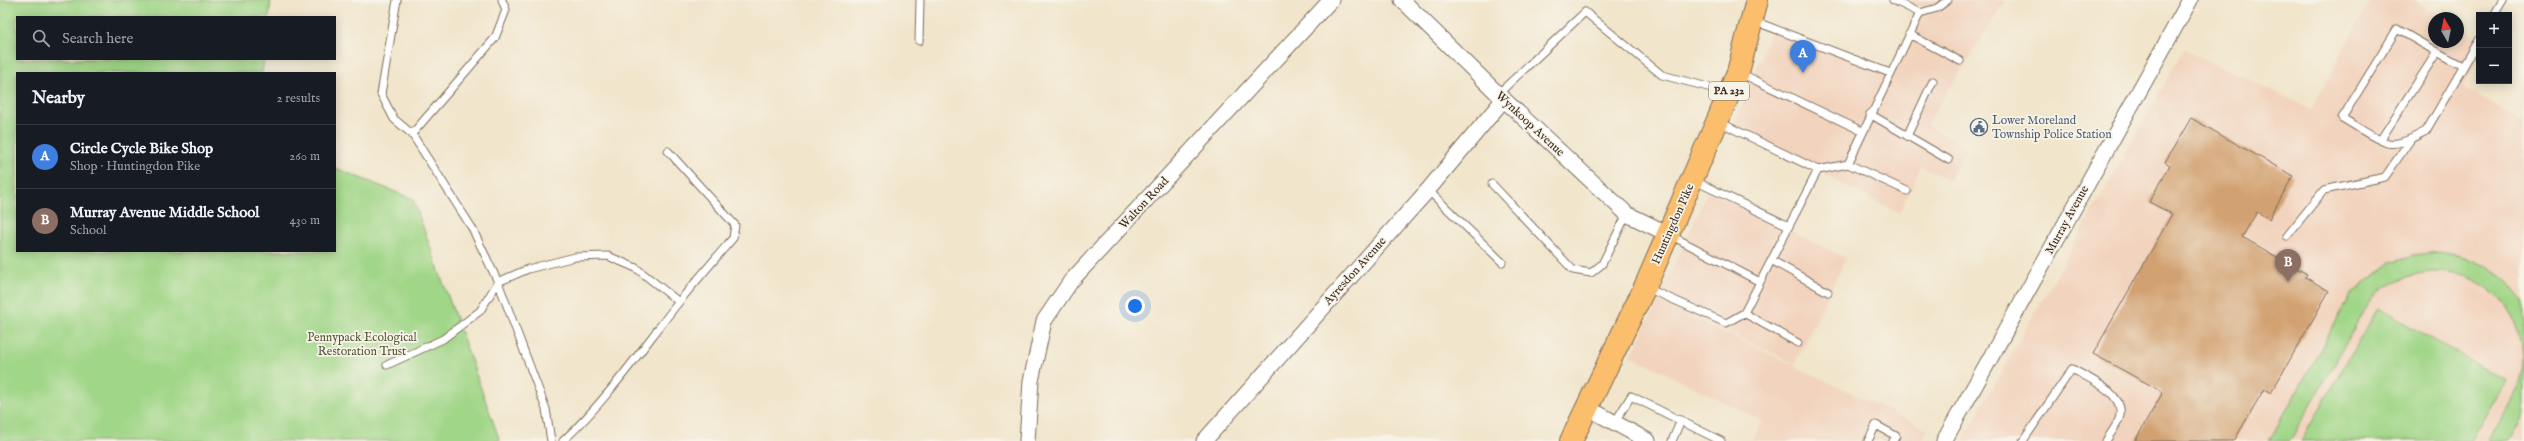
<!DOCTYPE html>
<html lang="en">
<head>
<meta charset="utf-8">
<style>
	:root { --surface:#171b24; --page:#242831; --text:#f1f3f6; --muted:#9ea1a6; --line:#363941; --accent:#8c9099 }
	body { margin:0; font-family:"IM FELL English",serif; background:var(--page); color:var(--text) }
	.controls { position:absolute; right:12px; top:12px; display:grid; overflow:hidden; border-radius:0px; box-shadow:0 2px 10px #0003 }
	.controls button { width:36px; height:36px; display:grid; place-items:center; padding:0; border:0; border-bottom:1px solid var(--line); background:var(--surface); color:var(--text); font:20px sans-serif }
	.compass { position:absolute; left:2428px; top:12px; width:36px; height:36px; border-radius:50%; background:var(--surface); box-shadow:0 2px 10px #0003; rotate:351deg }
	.you { position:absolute; left:1135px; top:306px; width:14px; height:14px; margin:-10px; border:3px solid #fff; border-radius:50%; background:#1a73e8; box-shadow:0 0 0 6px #1a73e833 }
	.badge { display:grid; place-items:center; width:26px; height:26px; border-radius:50%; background:var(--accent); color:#fff; font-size:13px; font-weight:700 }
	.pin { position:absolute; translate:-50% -33px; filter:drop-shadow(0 1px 2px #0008) }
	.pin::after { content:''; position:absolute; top:21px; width:14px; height:12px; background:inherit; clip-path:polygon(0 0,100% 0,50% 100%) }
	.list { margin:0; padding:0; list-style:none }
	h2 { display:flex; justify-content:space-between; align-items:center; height:52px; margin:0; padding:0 16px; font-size:17px }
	h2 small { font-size:13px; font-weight:400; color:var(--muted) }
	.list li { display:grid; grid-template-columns:26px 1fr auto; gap:12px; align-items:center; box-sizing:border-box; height:64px; padding:0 16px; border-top:1px solid var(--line) }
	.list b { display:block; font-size:15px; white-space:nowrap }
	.list p { margin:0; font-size:13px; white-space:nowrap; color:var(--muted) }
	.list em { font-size:13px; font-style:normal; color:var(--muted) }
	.icon { flex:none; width:22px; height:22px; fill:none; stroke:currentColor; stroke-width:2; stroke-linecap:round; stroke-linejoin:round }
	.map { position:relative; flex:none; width:2524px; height:441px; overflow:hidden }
	.search { position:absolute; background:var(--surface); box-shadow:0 2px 10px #0003; left:16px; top:16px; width:320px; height:44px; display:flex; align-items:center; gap:10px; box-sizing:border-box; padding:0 14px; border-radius:0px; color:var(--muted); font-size:15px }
	.panel { position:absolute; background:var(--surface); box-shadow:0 2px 10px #0003; left:16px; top:72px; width:320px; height:180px; border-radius:0px }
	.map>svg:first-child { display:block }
</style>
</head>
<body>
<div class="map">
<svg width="2524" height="441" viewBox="0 0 2524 441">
	<rect width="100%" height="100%" fill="#f7f3e8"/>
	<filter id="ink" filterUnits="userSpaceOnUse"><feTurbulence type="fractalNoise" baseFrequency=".025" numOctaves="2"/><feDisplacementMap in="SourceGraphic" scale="8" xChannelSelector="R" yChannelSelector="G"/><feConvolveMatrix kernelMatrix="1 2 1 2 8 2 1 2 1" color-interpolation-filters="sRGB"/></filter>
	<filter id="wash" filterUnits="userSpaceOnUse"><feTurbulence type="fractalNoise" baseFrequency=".012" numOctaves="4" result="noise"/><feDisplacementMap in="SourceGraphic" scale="16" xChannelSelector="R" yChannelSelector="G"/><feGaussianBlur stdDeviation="0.9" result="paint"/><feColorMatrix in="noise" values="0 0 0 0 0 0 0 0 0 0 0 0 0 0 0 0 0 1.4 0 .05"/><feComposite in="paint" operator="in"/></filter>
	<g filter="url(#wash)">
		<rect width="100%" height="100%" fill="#f1e5cb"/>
		<path fill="#f2d4be" d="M1901,0H2006L1926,125L1966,147L1950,180L1921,167L1899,213L1828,177L1818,167L1735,124L1771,30L1892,76L1923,10Z
			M2370,0H2414L2445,18H2434V42H2458V25L2479,37V56L2463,88L2524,122V441H1962L2184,50L2312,109Z
			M1708,191L1846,258L1795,364L1659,299Z
			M1658,301L1927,429L1921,441H1752L1762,421L1631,356Z"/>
		<path fill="#a0d687" stroke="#6e8052" d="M0,0H271L269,17H17V59H264L262,73H17V251H335V168L413,199L500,441H0Z
			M2439,252L2466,257L2486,266L2504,277L2524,302V415L2510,441H2488C2502,416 2523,388 2523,358C2521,301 2474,263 2418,274C2405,277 2390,282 2380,291C2374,296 2369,304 2365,310L2290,441H2269L2351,295L2391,262L2413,255Z
			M2378,308L2506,381L2471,441H2301Z"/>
		<g id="blocks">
			<path fill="#d2a171" d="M2191,118L2293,176L2269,219L2257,212L2242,237L2307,274L2305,277L2329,291L2271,393L2264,389L2234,441H2135L2163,392L2093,354L2172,214L2149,202L2170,165L2165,162Z"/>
		</g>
	</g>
	<g filter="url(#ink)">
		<use href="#blocks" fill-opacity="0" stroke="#7b6b5b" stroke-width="1"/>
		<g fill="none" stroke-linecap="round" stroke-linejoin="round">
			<defs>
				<path id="lane" d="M397,0L381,94L394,119L412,134L472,228L498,282L546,409L551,441
					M1920,13L1937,8L1948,0
					M2494,15L2503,0
					M1754,21L1890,73
					M1909,34L1960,61
					M919,41L920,0
					M2437,52L2463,66
					M1740,73L1862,131
					M1498,94L1585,12L1662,75L1727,92
					M1870,114L1949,160
					M1719,122L1818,170L1848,164L1907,191
					M412,134L495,38L506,10L502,0
					M1907,136L1933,81
					M2381,139L2437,52L2397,29L2342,118C2355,125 2375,140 2388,143C2400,146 2416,136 2426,131L2479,40
					M1848,164L1920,13L1893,0
					M1695,181L1789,226
					M1492,184L1573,270L1591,273L1602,264L1627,214
					M1428,190L1502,262
					M1670,235L1760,282
					M2287,236L2324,190L2385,177L2411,139
					M1771,260L1828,292
					M1647,288L1726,323L1744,313L1818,170
					M1744,313L1798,343
					M387,365L443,339L480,311L498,282L528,269L575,257L608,256L636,268L679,302
					M1615,422L1631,396L1721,441
					M563,441C607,400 641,350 678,303C696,281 715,259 733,238L735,225L668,151
					M1672,441L1681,420
					M1868,441L1876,425L1896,436L1893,441
					M2023,441L2072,369C2088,378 2128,394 2119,419C2116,427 2110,434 2106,441"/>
				<path id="street" d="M1402,0L1498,94L1627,214L1668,234
					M1588,408L1648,441
					M1027,441L1031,381L1044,321L1071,281L1331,0
					M1204,441L1428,190L1504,99
					M1944,441L2190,0"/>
				<path id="primary" d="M1571,441L1645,287L1717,122L1738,72L1757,0"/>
			</defs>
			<use href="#lane" stroke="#7b6b5b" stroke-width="9"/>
			<use href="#street" stroke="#7b6b5b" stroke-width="17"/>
			<use href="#primary" stroke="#7b6b5b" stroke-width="24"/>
			<use href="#lane" stroke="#fff" stroke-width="7"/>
			<use href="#street" stroke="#fff" stroke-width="15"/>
			<use href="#primary" stroke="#fabe6d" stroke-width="22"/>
		</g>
	</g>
	<defs>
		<symbol id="civic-ring" viewBox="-11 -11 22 22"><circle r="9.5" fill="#f7f3e8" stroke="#5c6f8a" stroke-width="1.5"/><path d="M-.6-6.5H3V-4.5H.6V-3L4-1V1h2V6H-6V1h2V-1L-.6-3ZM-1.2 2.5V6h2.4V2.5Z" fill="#5c6f8a"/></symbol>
	</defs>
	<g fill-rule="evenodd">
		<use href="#civic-ring" x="1969" y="117" width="20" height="20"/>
	</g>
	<g text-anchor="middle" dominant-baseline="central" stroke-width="3.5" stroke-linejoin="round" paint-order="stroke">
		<rect fill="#f7f3e8" stroke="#73665b" stroke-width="1" x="1709" y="82" width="40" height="18" rx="3"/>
		<g font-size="11" font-weight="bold" fill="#3b2a1e">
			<text x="1729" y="91">PA 232</text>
		</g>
		<g font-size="12" fill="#4e5e75" stroke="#f7f3e8" text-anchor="start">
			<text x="1992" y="120">Lower Moreland<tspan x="1992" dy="14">Township Police Station</tspan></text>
		</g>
		<g font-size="12" fill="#3b2a1e" stroke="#f7f3e8">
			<text transform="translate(1530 124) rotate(43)">Wynkoop Avenue</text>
			<text transform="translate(1144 203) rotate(-47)">Walton Road</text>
			<text transform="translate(2067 220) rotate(-61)">Murray Avenue</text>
			<text transform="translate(1673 224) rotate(-66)">Huntingdon Pike</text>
			<text transform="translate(1355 271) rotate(-48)">Ayresdon Avenue</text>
		</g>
		<g font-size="12" fill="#545538" stroke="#f7f3e8">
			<text x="362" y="337">Pennypack Ecological<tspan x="362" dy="14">Restoration Trust</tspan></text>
		</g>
	</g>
</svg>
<div class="controls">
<button>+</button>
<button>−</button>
</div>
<svg class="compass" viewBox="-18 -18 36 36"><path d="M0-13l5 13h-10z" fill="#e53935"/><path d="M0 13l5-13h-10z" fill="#9ea1a6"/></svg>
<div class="you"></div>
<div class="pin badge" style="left:1803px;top:73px;background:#3f7fe0">A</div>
<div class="pin badge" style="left:2288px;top:282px;background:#8d6e63">B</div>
<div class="search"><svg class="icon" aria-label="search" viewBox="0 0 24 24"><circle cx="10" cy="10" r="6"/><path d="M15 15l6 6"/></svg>Search here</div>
<section class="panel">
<h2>Nearby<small>2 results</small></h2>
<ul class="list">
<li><span class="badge" style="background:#3f7fe0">A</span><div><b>Circle Cycle Bike Shop</b><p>Shop · Huntingdon Pike</p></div><em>260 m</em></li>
<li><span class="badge" style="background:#8d6e63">B</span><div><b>Murray Avenue Middle School</b><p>School</p></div><em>430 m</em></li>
</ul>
</section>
</div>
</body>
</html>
